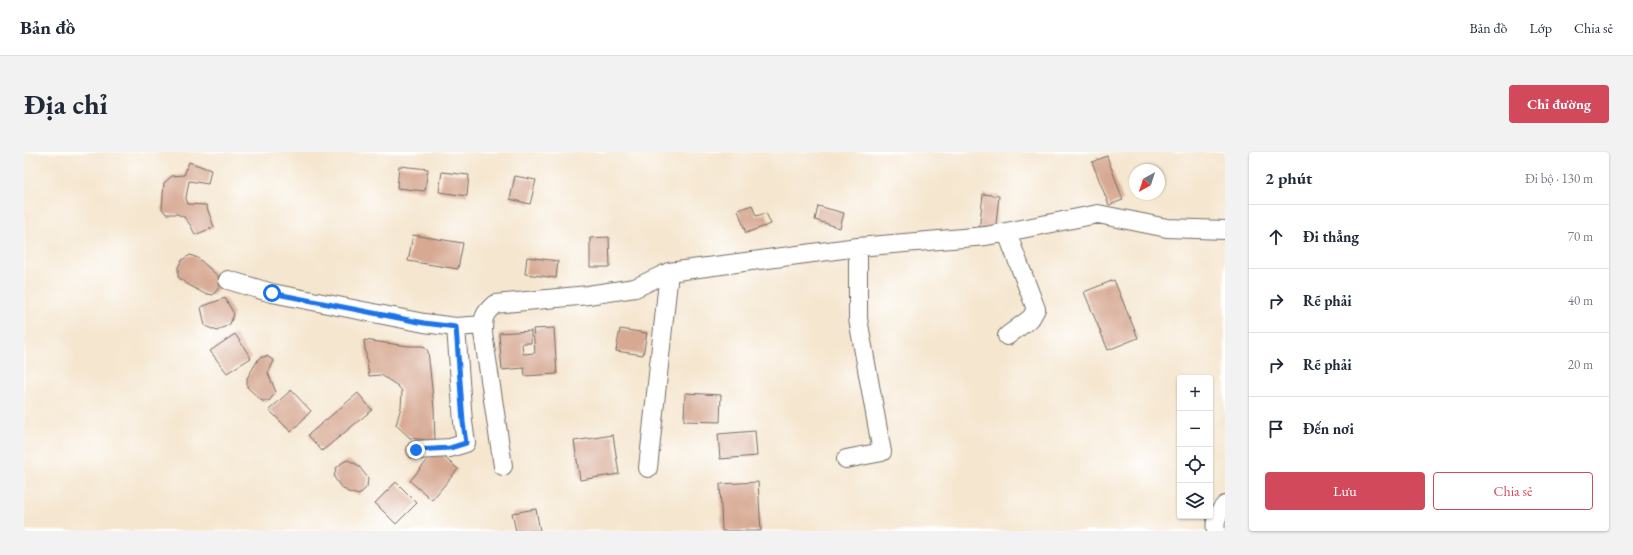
<!DOCTYPE html>
<html lang="vi">
<head>
<meta charset="utf-8">
<style>
	:root { --surface:#fff; --page:#f2f2f3; --text:#1f2937; --muted:#747a83; --line:#e0e1e3; --accent:#d1495b }
	body { margin:0; font-family:"EB Garamond",serif; background:var(--page); color:var(--text) }
	.controls { position:absolute; right:12px; bottom:12px; display:grid; overflow:hidden; border-radius:4px; box-shadow:0 1px 3px #0004 }
	.controls button { width:36px; height:36px; display:grid; place-items:center; padding:0; border:0; border-bottom:1px solid var(--line); background:var(--surface); color:var(--text); font:20px sans-serif }
	.compass { position:absolute; left:1105px; top:12px; width:36px; height:36px; border-radius:50%; background:var(--surface); box-shadow:0 1px 3px #0004; rotate:219deg }
	.stop { position:absolute; width:12px; height:12px; margin:-9px; border:3px solid #1a73e8; border-radius:50%; background:#fff }
	.stop.end { background:#1a73e8; border-color:#fff; box-shadow:0 1px 4px #0008 }
	.list { margin:0; padding:0; list-style:none }
	h2 { display:flex; justify-content:space-between; align-items:center; height:52px; margin:0; padding:0 16px; font-size:17px }
	h2 small { font-size:13px; font-weight:400; color:var(--muted) }
	.list li { display:grid; grid-template-columns:26px 1fr auto; gap:12px; align-items:center; box-sizing:border-box; height:64px; padding:0 16px; border-top:1px solid var(--line) }
	.list b { display:block; font-size:15px; white-space:nowrap }
	.list em { font-size:13px; font-style:normal; color:var(--muted) }
	.actions { display:flex; gap:8px; padding:12px 16px }
	.actions a { flex:1; padding:9px 0; border:1px solid var(--accent); border-radius:4px; text-align:center; font-size:14px; color:var(--accent) }
	.actions .main { background:var(--accent); color:#fff }
	.icon { flex:none; width:22px; height:22px; fill:none; stroke:currentColor; stroke-width:2; stroke-linecap:round; stroke-linejoin:round }
	.map { position:relative; flex:none; width:1201px; height:379px; overflow:hidden; border-radius:4px }
	header { display:flex; align-items:center; gap:24px; box-sizing:border-box; height:56px; padding:0 20px; background:var(--surface); border-bottom:1px solid var(--line) }
	header strong { font-size:19px }
	nav { display:flex; gap:22px; margin-inline-start:auto; font-size:14px }
	.intro { display:flex; align-items:center; justify-content:space-between; box-sizing:border-box; height:96px; padding:0 24px }
	h1 { margin:0; font-size:28px }
	.button { padding:10px 18px; border-radius:4px; background:var(--accent); color:#fff; font-size:14px; font-weight:700 }
	main { display:flex; gap:24px; padding:0 24px }
	aside { flex:1; background:var(--surface); border-radius:4px; box-shadow:0 1px 3px #0004 }
	.map>svg:first-child { display:block }
</style>
</head>
<body>
<header>
<strong>Bản đồ</strong>
<nav><a>Bản đồ</a><a>Lớp</a><a>Chia sẻ</a></nav>
</header>
<div class="intro"><h1>Địa chỉ</h1><a class="button">Chỉ đường</a></div>
<main>
<div class="map">
<svg width="1201" height="379" viewBox="0 0 1201 379">
	<rect width="100%" height="100%" fill="#fff"/>
	<filter id="ink" filterUnits="userSpaceOnUse"><feTurbulence type="fractalNoise" baseFrequency=".025" numOctaves="2"/><feDisplacementMap in="SourceGraphic" scale="8" xChannelSelector="R" yChannelSelector="G"/><feConvolveMatrix kernelMatrix="1 2 1 2 8 2 1 2 1" color-interpolation-filters="sRGB"/></filter>
	<filter id="wash" filterUnits="userSpaceOnUse"><feTurbulence type="fractalNoise" baseFrequency=".012" numOctaves="4" result="noise"/><feDisplacementMap in="SourceGraphic" scale="16" xChannelSelector="R" yChannelSelector="G"/><feGaussianBlur stdDeviation="0.9" result="paint"/><feColorMatrix in="noise" values="0 0 0 0 0 0 0 0 0 0 0 0 0 0 0 0 0 1.4 0 .05"/><feComposite in="paint" operator="in"/></filter>
	<g filter="url(#wash)">
		<rect width="100%" height="100%" fill="#f5e6cf"/>
		<g id="blocks">
			<path fill="#d7a993" d="M1083,4L1099,48L1085,53L1068,10Z
				M165,10L187,18L184,32L165,29L162,46L164,52L182,53L190,75L171,83L167,74L160,65L153,62H142L138,57L140,31L148,24L160,23Z
				M375,14L404,17L401,39L373,36Z
				M418,20L445,23L443,44L415,40Z
				M491,24L512,28L506,52L486,47Z
				M959,42L975,44L971,81L955,79Z
				M728,53L732,64L742,61L747,72L722,81L714,58Z
				M794,54L820,61L816,76L791,68Z
				M389,83L439,91L434,117L384,109Z
				M585,85L586,115H566V86Z
				M166,103L174,106L194,124L196,132L194,137L189,143L179,141L163,132L154,125V115L158,108Z
				M503,105L534,109L532,126L501,122Z
				M1090,128L1114,186L1084,198L1060,140Z
				M201,146L210,162L206,172L193,179L181,174L177,155Z
				M530,176L533,222L501,224L500,216L478,218L475,181L507,179V191H498L499,202L511,201L509,177Z
				M596,177L623,181L619,203L592,199Z
				M211,182L227,206L203,221L186,199Z
				M340,188L384,194H399L404,199L410,256L411,289L386,286L372,273L377,255L378,239L374,234L357,223L345,224Z
				M243,204L250,209L244,221L252,240L245,249H238L223,235V226L235,206Z
				M267,238L287,259L267,280L245,258Z
				M334,241L348,258L298,299L284,283Z
				M661,241L697,243L696,270L660,269Z
				M731,279L733,304L696,307L694,282Z
				M589,283L595,322L556,328L550,289Z
				M412,298L434,317L408,348L386,329Z
				M324,308L334,313L344,326L343,335L335,343L324,340L316,334L310,325L312,316L319,310Z
				M372,330L393,351L372,372L351,351Z
				M734,330L737,379H698L696,332Z
				M512,357L516,379H492L488,361Z"/>
		</g>
	</g>
	<g filter="url(#ink)">
		<use href="#blocks" fill-opacity="0" stroke="#726c64" stroke-width="1"/>
		<g fill="none" stroke-linecap="round" stroke-linejoin="round">
			<defs>
				<path id="minor" d="M645,120L834,95L962,84L1074,62L1143,76L1201,78
					M204,128L248,141L400,171L432,175L459,173
					M983,184L1007,166L1012,157L983,81
					M392,298L426,296L442,291L439,270L432,175
					M822,307L858,300L834,167V95
					M479,314L459,181C459,166 459,162 471,152L564,143L611,136L645,120L624,316
					M1192,379C1190,368 1194,361 1201,353"/>
			</defs>
			<use href="#minor" stroke="#726c64" stroke-width="20"/>
			<use href="#minor" stroke="#fff" stroke-width="18"/>
		</g>
	</g>
	<g fill="none" stroke-linecap="round" stroke-linejoin="round" filter="url(#ink)">
		<path stroke="#1a73e8" stroke-width="5" d="M248,141L400,171L432,175L439,270L442,291L426,296L392,298"/>
	</g>
</svg>
<div class="controls">
<button>+</button>
<button>−</button>
<button><svg class="icon" aria-label="locate" viewBox="0 0 24 24"><circle cx="12" cy="12" r="6"/><path d="M12 2v4M12 18v4M2 12h4M18 12h4"/></svg></button>
<button><svg class="icon" aria-label="layers" viewBox="0 0 24 24"><path d="M12 4l9 5-9 5-9-5zM3 14l9 5 9-5"/></svg></button>
</div>
<svg class="compass" viewBox="-18 -18 36 36"><path d="M0-13l5 13h-10z" fill="#e53935"/><path d="M0 13l5-13h-10z" fill="#747a83"/></svg>
<div class="stop" style="left:248px;top:141px"></div>
<div class="stop end" style="left:392px;top:298px"></div>
</div>
<aside>
<h2>2 phút<small>Đi bộ · 130 m</small></h2>
<ul class="list">
<li><svg class="icon" aria-label="ahead" viewBox="0 0 24 24"><path d="M12 20V5M6 11l6-6 6 6"/></svg><div><b>Đi thẳng</b></div><em>70 m</em></li>
<li><svg class="icon" aria-label="right" viewBox="0 0 24 24"><path d="M7 20v-9h11M14 6l5 5-5 5"/></svg><div><b>Rẽ phải</b></div><em>40 m</em></li>
<li><svg class="icon" aria-label="right" viewBox="0 0 24 24"><path d="M7 20v-9h11M14 6l5 5-5 5"/></svg><div><b>Rẽ phải</b></div><em>20 m</em></li>
<li><svg class="icon" aria-label="arrive" viewBox="0 0 24 24"><path d="M6 21V4h12l-3 4 3 4H6"/></svg><div><b>Đến nơi</b></div></li>
</ul>
<div class="actions"><a class="main">Lưu</a><a>Chia sẻ</a></div>
</aside>
</main>
</body>
</html>
